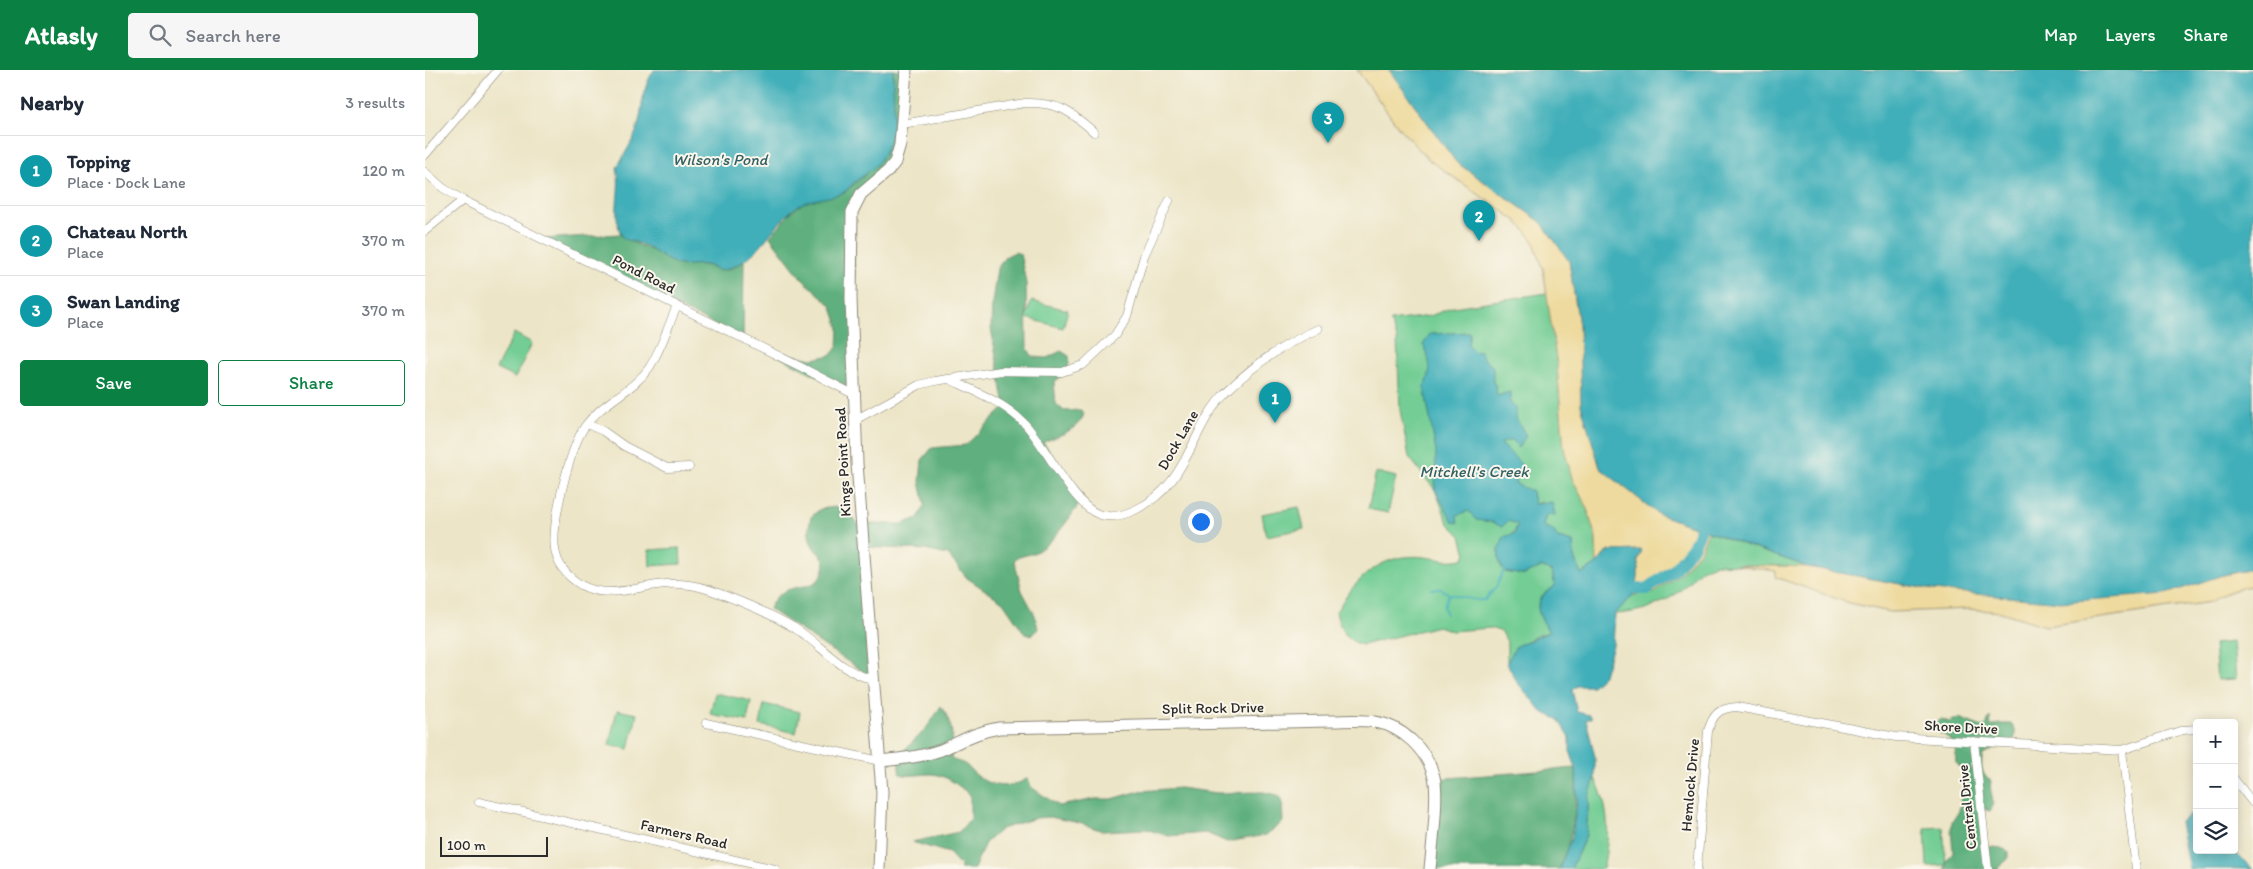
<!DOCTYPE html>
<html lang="en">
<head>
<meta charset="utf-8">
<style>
	:root { --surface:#fff; --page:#f6f6f7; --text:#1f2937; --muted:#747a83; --line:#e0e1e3; --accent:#0b8043 }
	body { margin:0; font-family:Itim,sans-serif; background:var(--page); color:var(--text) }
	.controls { position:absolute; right:15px; bottom:15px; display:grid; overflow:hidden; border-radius:5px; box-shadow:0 2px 12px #0003 }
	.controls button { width:45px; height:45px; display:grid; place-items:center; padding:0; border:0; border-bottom:1px solid var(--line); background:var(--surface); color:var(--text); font:25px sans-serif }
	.scale { position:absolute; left:15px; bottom:12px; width:108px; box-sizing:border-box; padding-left:5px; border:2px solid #2b2b2b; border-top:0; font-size:14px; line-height:18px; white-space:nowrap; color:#2b2b2b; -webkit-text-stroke:4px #fbf7ec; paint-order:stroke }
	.you { position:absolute; left:775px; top:451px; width:18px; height:18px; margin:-12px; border:4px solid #fff; border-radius:50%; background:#1a73e8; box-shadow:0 0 0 8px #1a73e833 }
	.badge { display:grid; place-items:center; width:32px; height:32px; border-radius:50%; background:var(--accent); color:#fff; font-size:16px; font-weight:700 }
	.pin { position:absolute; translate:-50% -41px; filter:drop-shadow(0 1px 2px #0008) }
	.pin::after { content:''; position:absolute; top:26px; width:18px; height:15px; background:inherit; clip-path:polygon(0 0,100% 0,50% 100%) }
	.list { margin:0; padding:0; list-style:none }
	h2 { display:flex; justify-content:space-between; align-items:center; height:65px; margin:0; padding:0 20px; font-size:21px }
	h2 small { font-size:16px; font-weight:400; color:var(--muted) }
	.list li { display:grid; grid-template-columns:32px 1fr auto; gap:15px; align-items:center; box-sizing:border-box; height:70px; padding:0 20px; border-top:1px solid var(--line) }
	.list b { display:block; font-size:19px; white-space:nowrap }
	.list p { margin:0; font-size:16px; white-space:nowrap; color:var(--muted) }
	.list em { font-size:16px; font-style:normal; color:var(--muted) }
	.actions { display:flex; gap:10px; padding:15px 20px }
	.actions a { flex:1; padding:11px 0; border:1px solid var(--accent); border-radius:5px; text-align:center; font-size:18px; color:var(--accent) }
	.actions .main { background:var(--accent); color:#fff }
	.icon { flex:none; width:28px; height:28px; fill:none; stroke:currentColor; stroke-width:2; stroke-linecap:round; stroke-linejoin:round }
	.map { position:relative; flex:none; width:1828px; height:799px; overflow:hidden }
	header { display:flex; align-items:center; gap:30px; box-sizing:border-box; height:70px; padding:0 25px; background:var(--accent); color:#fff }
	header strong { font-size:24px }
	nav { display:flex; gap:28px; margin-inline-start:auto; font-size:18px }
	.search { width:350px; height:45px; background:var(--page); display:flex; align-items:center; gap:12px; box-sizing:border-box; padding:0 18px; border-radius:5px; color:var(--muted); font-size:19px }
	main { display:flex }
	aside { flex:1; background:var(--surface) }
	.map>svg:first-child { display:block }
</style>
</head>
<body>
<header>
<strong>Atlasly</strong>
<div class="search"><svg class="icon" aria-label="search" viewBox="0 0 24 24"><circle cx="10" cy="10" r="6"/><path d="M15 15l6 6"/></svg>Search here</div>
<nav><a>Map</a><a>Layers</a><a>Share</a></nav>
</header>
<main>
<aside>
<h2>Nearby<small>3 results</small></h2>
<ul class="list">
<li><span class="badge" style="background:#0f9aa8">1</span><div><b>Topping</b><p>Place · Dock Lane</p></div><em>120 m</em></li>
<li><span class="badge" style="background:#0f9aa8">2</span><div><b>Chateau North</b><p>Place</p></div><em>370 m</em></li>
<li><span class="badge" style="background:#0f9aa8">3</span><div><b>Swan Landing</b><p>Place</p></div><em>370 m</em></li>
</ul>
<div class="actions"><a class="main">Save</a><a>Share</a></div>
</aside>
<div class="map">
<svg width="1828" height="799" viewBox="0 0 1828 799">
	<rect width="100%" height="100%" fill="#fbf7ec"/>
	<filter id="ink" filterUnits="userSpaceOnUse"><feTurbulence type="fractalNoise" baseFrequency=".02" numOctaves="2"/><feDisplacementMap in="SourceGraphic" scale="10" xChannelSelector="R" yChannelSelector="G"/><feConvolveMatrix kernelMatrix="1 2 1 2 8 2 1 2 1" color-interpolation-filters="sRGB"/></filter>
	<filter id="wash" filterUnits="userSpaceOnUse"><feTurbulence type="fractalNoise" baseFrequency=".0096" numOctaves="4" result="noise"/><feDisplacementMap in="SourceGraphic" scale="20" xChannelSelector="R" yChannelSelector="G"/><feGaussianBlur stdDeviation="1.12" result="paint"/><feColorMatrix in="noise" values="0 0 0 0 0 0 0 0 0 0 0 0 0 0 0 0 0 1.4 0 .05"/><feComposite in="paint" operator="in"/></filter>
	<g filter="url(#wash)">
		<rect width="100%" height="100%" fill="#ece5c7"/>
		<path fill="#73cd94" stroke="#4f7c60" d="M1122,223L1132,295L1139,378L1148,411L1161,435L1171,468L1172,494L1156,504L1149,488L1148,472L1133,468L1128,460L1118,456L1121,445L1118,432L1109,434L1107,423C1096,446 1086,470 1074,493L1080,502L1099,505L1116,497L1127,502L1130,516C1106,530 1111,541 1124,562C1103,568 1093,574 1082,593V572L1077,562L1065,558L1027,561L1013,556L937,575C920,570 915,559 911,542C931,508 957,482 1000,487C1016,489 1021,492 1038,489L1041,484L1036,466L1023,453L1010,420L984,387L975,340L972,269L965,251L1005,246L1028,237Z
			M606,231L643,240L638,258L601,248Z
			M89,263L107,273L90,308L71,299Z
			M951,402L971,407L963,443L943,439Z
			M874,437L879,459L841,466L837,444Z
			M1283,462L1383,497L1291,494C1271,499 1270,507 1257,519C1239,535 1214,543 1190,544L1208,525L1229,523L1276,479Z
			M255,478L256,494L225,496L224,480Z
			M1808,572L1811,609L1792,610L1789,574Z
			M290,623L326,631L322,651L285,644Z
			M339,634L375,642L371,663L335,655Z
			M192,640L212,644L204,679L184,675Z
			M1170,708C1185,739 1185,766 1178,799H1146L1161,765L1164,726Z
			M1518,757L1521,795L1502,796L1500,758Z"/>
		<path fill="#5eb07e" stroke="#446e54" d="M468,0H481L470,92L429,135L430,325L341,280L388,289L406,285L413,276L414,258L406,235L377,209L345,167L366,142L378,133L420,122L443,102L468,17Z
			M195,164C205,173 224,178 236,185C241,188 248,194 254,194C270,196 280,191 295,201L307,198L319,191L318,269L117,169Z
			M590,182L595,184L601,212L602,278L608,287L622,288L636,281L644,286C646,299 639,304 629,312L631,334L639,341L656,340L659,343C656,359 631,367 618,372L658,429C645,446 632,469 614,480C606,486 597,484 589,490L597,521L610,545L613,559L606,565L600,564L578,532L542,508L523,485L500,480L440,477L438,454H477L493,448L500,435L495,412L497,390L507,378L541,375L580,337L566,258L567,232L572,199L580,187Z
			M411,437L423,442L434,455L443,605L344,539C352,521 362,519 380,516C386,515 393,512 396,506C407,485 390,487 385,470C383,462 384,454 386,447L395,439Z
			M516,636C528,653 529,669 526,689C530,691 537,692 541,695C544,697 546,701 549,703C565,718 585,720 603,708L606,717L634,736L670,729H687L715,721L755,718L792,723L838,722L852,725L857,730L858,752L841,765L802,772L781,763L743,766L721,759L678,761L654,753L625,747L611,748L576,759L560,773L549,799H535V795L524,783L487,772L534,762L545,749V725C534,716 522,705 507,704C495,704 486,707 475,704C470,684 482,678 495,665C503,657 510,646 516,636Z
			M1565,647L1566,657L1574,654H1586L1590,660V668L1558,685C1555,695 1556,705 1566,711C1563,722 1572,732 1565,741L1561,740V737L1558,741L1559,776L1576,778L1583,781V789L1573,798L1574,799H1520L1522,790L1528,782L1526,760L1527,752L1534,741L1540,702L1531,693L1530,677L1521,666L1511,661L1509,654L1517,649L1524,652L1534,648L1557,657L1561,656Z
			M1151,698C1152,734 1149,766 1134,799H1005L1010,709Z"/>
		<path fill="#eeda9e" stroke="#8c8264" d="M932,0H964L1031,92L1116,152L1144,191L1154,255L1233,444L1283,462L1276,479L1255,504L1229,523L1208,525L1213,508V490L1217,480L1182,481L1172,494L1171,468L1161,435L1148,411L1139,378L1132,295L1118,198L1108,170L1092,151L1004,90L974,58Z
			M1311,495L1383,497L1508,520L1798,505L1828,499V516C1814,517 1797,523 1786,532L1621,556L1576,542L1544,539L1465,542L1424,533L1350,507L1351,501Z"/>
		<path fill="#3fafb9" stroke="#356d72" d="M229,0H468C468,33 474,68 451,95C445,102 437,106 430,112C426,115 423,120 419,122C401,131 383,126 366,141C340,165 333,191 295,201C275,188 266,199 251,194C236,188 225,176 210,172C203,170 197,170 195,162C187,140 197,119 192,98C199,84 209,70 213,56C218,36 217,17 229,0Z
			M964,0H1828V499L1798,505L1741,524L1635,532L1508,520L1383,497L1233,444L1175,398L1156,335L1154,255L1144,191L1116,152L1031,92Z
			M1045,262L1043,275L1050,282L1056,281L1058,288L1068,297V312L1071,316L1072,326L1085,322V333L1091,337V348L1101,366L1093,378L1088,370L1076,373C1084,383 1096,391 1101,403L1090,408L1091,414L1107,421L1109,434L1127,432L1130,445H1121L1118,456L1128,460L1133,468L1148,472L1149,488L1156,504L1172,494L1182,481L1217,480L1213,490V509L1208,525L1190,544L1188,575L1179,605L1167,616H1152L1147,620L1152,642L1164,645L1166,649H1161L1170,687V708L1164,726L1161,765L1146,799H1134L1147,767L1152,732L1151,698L1145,681V668L1133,649L1117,642L1092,612L1082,593L1091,576L1124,562C1111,541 1106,531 1130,516L1127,502L1116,497L1099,505L1080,502C1071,489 1072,481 1079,467L1090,463L1092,454L1083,451L1077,457L1067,452L1051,450L1044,441L1032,445L1033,453L1028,452L1010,420L1011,382L999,316C1008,303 1005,288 998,275L1005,264Z
			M1765,745L1772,750V780H1807L1828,799H1764L1755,752Z"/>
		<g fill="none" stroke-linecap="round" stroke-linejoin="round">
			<path stroke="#3fafb9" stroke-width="2" d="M1006,519H1016L1024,524
				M1021,544L1019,536L1024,524C1037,526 1047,531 1060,530L1071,517L1079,500"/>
			<path stroke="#3fafb9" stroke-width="12" d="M1194,517L1222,519L1249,500L1269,475L1276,459"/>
		</g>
	</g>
	<g filter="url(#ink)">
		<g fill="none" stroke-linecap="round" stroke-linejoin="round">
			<defs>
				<path id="street" d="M477,54L600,33C633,32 645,41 669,62
					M0,85L73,0
					M0,102L18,118L38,130L376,297L430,325
					M0,161L38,130
					M252,236C243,256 236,280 224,298C207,322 177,332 160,356C145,378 126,453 130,479C132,495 143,507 156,515C183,530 212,516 241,514C255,513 271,515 285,520C313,530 342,542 368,557C399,576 413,601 449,610
					M526,310C552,322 580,333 600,354C621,376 647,434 673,444C685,449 699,445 710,440C764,415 764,361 800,323C828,295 857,275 893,259
					M430,350L494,315L510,311L576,301L637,302L658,295L690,265L702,246L719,186L744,131
					M162,354L178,361L199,376L242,398L264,397
					M281,653L455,691
					M1549,671L1563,799
					M1697,680L1711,799
					M1809,709L1828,733
					M54,732L350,799
					M1272,799L1283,661C1288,644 1294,638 1312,637L1471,667L1697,680L1758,660L1772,659"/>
				<path id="secondary" d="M455,691C475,689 496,687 516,680C537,671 550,662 574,658L904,651C919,651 935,649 950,652C977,656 1002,680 1009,707C1014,726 1007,777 1005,799
					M454,799L457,722L432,393L426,229L427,142L436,124L463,101L470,92L475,75L481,0"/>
			</defs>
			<use href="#street" stroke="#8c8879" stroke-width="9"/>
			<use href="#secondary" stroke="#8c8879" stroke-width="13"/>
			<use href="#street" stroke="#fff" stroke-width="8"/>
			<use href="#secondary" stroke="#fff" stroke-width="11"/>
		</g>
	</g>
	<g text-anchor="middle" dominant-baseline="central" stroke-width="4" stroke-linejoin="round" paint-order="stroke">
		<g font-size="15" fill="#2b2b2b" stroke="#fbf7ec">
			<text transform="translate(219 204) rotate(27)">Pond Road</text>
			<text transform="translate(753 370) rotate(-60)">Dock Lane</text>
			<text transform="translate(418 392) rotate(-93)">Kings Point Road</text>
			<text transform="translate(788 638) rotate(-1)">Split Rock Drive</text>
			<text transform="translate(1536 657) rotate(3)">Shore Drive</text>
			<text transform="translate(1265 715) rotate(-85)">Hemlock Drive</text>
			<text transform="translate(1542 737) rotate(-96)">Central Drive</text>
			<text transform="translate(259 764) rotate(13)">Farmers Road</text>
		</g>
		<g font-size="16" font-style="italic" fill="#336064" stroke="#fbf7ec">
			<text x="295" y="89">Wilson's Pond</text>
			<text x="1049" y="401">Mitchell's Creek</text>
		</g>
	</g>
</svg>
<div class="controls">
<button>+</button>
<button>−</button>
<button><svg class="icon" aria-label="layers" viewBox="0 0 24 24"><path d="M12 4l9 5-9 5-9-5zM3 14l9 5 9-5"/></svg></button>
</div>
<div class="scale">100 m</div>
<div class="you"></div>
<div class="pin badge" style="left:850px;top:353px;background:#0f9aa8">1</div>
<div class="pin badge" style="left:1054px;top:171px;background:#0f9aa8">2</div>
<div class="pin badge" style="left:903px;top:73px;background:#0f9aa8">3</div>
</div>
</main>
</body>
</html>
